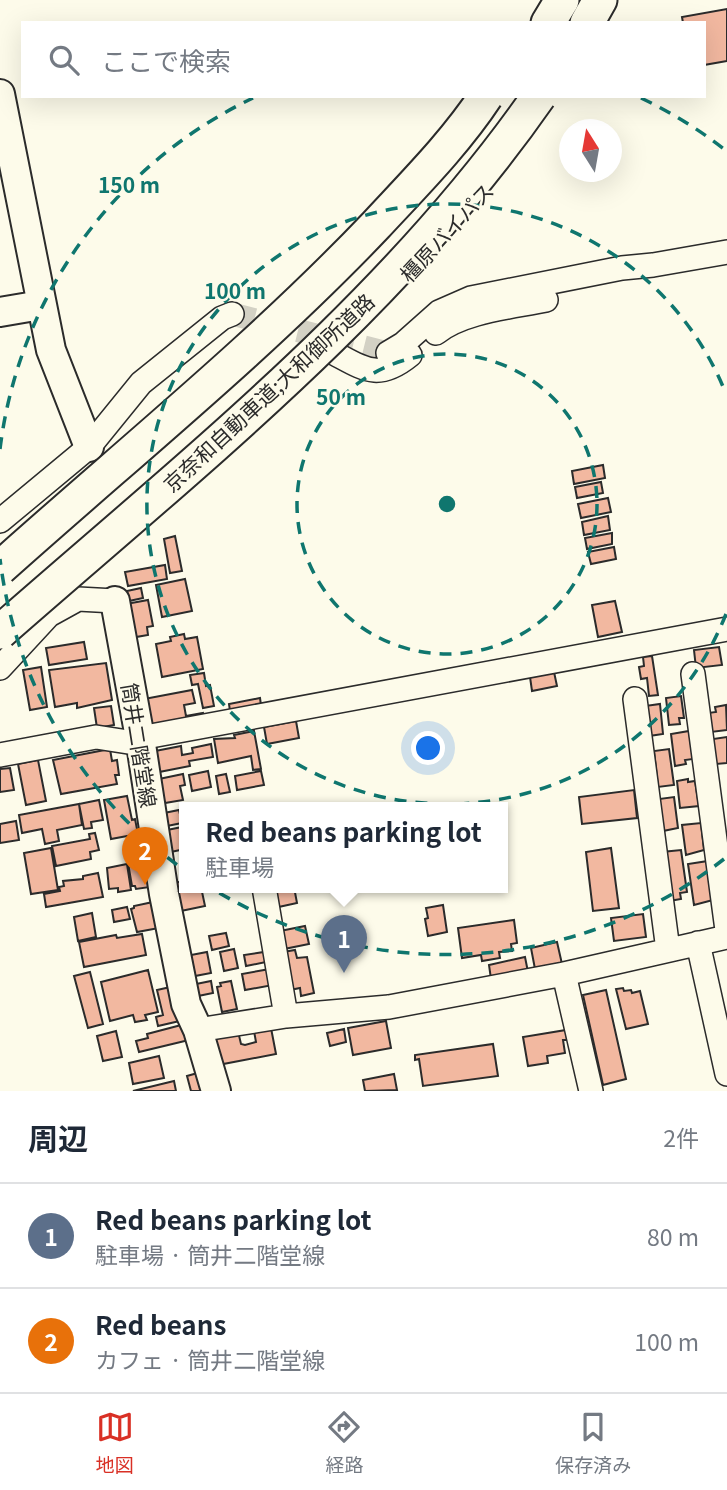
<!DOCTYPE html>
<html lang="ja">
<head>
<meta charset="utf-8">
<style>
	:root { --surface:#fff; --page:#f2f2f3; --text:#1f2937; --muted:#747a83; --line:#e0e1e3; --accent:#d93025 }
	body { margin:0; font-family:Georgia,"Noto Sans JP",serif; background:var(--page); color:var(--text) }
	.compass { position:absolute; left:559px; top:119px; width:63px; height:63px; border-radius:50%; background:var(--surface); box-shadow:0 7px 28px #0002; rotate:349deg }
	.you { position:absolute; left:429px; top:749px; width:24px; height:24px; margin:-18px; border:5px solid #fff; border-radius:50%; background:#1a73e8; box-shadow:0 0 0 10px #1a73e833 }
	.badge { display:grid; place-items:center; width:46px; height:46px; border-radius:50%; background:var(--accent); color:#fff; font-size:23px; font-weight:700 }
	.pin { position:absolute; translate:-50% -58px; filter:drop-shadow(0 2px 4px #0008) }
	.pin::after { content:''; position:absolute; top:37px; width:24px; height:21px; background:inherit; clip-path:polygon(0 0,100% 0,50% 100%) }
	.popup { position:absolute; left:179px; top:802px; width:329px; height:91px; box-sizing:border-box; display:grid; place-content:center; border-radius:0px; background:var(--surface); filter:drop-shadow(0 2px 5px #0005); font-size:23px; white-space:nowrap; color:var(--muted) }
	.popup b { font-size:26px; color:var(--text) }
	.popup::after { content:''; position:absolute; left:50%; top:100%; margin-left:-14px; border:14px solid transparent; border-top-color:var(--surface) }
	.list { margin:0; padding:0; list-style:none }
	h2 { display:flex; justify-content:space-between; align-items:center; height:91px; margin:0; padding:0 28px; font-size:30px }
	h2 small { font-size:23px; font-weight:400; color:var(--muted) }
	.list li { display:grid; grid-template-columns:46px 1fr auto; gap:21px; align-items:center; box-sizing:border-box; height:105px; padding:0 28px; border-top:2px solid var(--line) }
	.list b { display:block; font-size:26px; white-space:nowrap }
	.list p { margin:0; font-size:23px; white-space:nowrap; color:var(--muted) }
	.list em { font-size:23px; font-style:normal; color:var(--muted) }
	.icon { flex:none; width:38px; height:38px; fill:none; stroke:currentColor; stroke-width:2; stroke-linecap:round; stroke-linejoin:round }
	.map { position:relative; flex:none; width:727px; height:1091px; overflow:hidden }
	.search { position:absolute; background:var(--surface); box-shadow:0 7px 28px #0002; left:21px; right:21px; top:21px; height:77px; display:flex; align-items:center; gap:18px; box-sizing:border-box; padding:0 24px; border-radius:0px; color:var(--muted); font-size:26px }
	.sheet { height:301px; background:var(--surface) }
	nav { display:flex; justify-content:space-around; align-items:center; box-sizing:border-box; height:98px; border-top:2px solid var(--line); background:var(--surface); font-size:19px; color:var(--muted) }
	nav a { display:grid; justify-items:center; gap:4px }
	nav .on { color:var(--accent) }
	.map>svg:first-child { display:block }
</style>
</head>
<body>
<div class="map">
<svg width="727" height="1091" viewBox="0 0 727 1091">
	<rect width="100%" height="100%" fill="#fdfbea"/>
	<path fill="#f2b8a0" stroke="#2b2b2b" stroke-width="2" d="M727,9V61L704,65V23H683L682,17Z
		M603,465L605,478L574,484L572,471Z
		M601,482L603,493L577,498L575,487Z
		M608,498L611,512L581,518L578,504Z
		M608,516L610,530L584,535L582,522Z
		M612,533V544L587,549L585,538Z
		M175,536L182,571L170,573L164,539Z
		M614,547L616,559L591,564L588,552Z
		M165,565L167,579L128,586L125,572Z
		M185,579L192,611L162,617L156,585Z
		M141,588L143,598L129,601L127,591Z
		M148,600L153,626L147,627L148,635L136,637L126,604Z
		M615,601L622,632L598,637L592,605Z
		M184,634L185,639L197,637L203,669L162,677L156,644L171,641L170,637Z
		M84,642L87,659L49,665L46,648Z
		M719,647L722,665L696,668L694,650Z
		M652,656L658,695L649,696L647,678L641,679L639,667L644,666L643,657Z
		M106,663L112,700L77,708V703L55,707L49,670Z
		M41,667L47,707L30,710L23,670Z
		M554,672L557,686L532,691L530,677Z
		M204,673L206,686L210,685L214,706L203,708L198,684L192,685L190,675Z
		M192,690L195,703L184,705L186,716L203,713L204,717L150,727L144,699Z
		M681,696L684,718H679L680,724L669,725L666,698Z
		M260,698L261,705L230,711L229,704Z
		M660,704L663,734L649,736L645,706Z
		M726,705L727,730L711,732L708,713L716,712L715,707Z
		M111,706L114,725L97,728L94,708Z
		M296,721L299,738L267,744L264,727Z
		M254,731L261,769L253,770L251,756L218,763L214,739L235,738L234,735Z
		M689,731L693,759L685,760L686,764L675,766L671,734Z
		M727,737V763L716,764L713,739Z
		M211,744L213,757L189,761L190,766L154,773L150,752L181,746L182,755L193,753L192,748Z
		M110,749L112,761L117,760L119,775H115L117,784L61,794L53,760Z
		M669,749L674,785L658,787L654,751Z
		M38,760L46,801L26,805L18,764Z
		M10,768L14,790L0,792V769Z
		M208,771L211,787L192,791L189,775Z
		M261,771L264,785L237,790L235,776Z
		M183,774L185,785L180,786L183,800L159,804L154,780Z
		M226,774L230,792L219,794L216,776Z
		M688,779V782L695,781L699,806L680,808L677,781Z
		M634,790L637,818L582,824L579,797Z
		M127,796L132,820L135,819L138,834L111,839L104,800Z
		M674,797L678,828L663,831L659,799Z
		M99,800L103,820L91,822L92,828L84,829L79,804Z
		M79,804L82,825L57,830L59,841L45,844L42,829L22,833L19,815Z
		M179,810L182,823L162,827L159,814Z
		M16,821L19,840L0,843V824Z
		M701,823L704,850L686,855L682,825Z
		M182,827L185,849L166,853L162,831Z
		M95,833L99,850L90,852L91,859L56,866L52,846L90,839L89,834Z
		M142,843L150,887L136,889L135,886H132L125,846Z
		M51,848L58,890L31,894L24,853Z
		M611,848L619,908L593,911L586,852Z
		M681,850L687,892L680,893L681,899L669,901L662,852Z
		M708,861L713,900L694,905L688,864Z
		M127,864L131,890L118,892V888L109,889L107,868Z
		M98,873L103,897L46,907L44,894L60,891L59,887L64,886L63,881L83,879V876Z
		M185,881V887H201L205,906L176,912L173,883Z
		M294,887L297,903L274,908L271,891Z
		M153,902L159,928L137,932L131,909L134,908V906Z
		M443,905L447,932L428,936L425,919L428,918L426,908Z
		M127,907L130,919L114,922L112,910Z
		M92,913L96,937L78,941L74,917Z
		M643,914L646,937L614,941L611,918Z
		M514,920L517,943L511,944L512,951L499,952L500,958L482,961L481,955L462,958L458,928Z
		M305,926L309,944L284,949L280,931Z
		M226,933L229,946L212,950L209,936Z
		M142,934L146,955L84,967L79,942L116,935L117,938Z
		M557,942L562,964L535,969L531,948Z
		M234,949L238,968L224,971L220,952Z
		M295,950L297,958L307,957L314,993L301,996L300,988L290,990L283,952Z
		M207,952L211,973L195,976L191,955Z
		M264,952L266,962L246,966L244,955Z
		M525,957L528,972L491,979L489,965Z
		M270,969L273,985L245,990L242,974Z
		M148,970L158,1012L145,1015L147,1020L135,1022L133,1015L110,1021L101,982Z
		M90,972L103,1024L88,1028L74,976Z
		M211,981L213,993L198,996L196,984Z
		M231,981L237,1009L222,1012L217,987L221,986L220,983Z
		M175,986L184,1020L158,1026L156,1017L163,1015L157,990Z
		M623,988L624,991L631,990L632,993L640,991L648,1024L626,1029L616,989Z
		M606,990L626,1079L603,1085L583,995Z
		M386,1021L391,1048L353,1055L348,1028Z
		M185,1024L189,1040L139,1052L136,1041L148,1038L147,1034Z
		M237,1027L241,1044L245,1045L256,1042L254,1031L271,1028L276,1054L218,1065L212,1032Z
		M344,1029L346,1042L330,1046L327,1033Z
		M566,1030L567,1040H563L565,1053L547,1056L548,1063L528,1066L523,1037Z
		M116,1031L122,1057L103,1061L97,1036Z
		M493,1044L498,1076L423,1086L419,1059L415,1060V1055Z
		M159,1056L164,1078L133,1084L129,1063Z
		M201,1072L206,1091H191L187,1076Z
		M394,1074L397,1090L365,1091L363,1080Z
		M174,1081L176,1091H133Z"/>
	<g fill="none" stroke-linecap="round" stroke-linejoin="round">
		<path stroke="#d3d1c4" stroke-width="23" stroke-dasharray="23 11" stroke-linecap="butt" d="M232,314L388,353"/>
		<defs>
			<path id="minor" d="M436,333C463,311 513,307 546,300
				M330,351C363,368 377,382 410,355
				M388,353L403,344L439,312L471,298L622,268L653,265L727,252
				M0,521L89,447L141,383L222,318L232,314
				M0,668L49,615L78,599L115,601
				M693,674L727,930
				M635,699L668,950
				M140,738L727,629
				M0,755L96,737L141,744
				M264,887L286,1016
				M698,943L727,1074
				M564,974L591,1091
				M198,1030L286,1016L389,1007L564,974L727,937"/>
			<path id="major" d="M0,94L51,350L89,447
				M0,312L41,305
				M115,601L140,738L164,894L186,1004L198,1030L216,1091"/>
			<path id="highway" d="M548,23L562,0
				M587,23L600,0"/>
		</defs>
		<use href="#minor" stroke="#2b2b2b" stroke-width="26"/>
		<use href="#major" stroke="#2b2b2b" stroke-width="32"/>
		<use href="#highway" stroke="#2b2b2b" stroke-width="37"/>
		<use href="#minor" stroke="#fdfbea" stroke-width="23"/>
		<use href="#major" stroke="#fdfbea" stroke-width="28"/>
		<use href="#highway" stroke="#fdfbea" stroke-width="33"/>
		<defs>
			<path id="highway-bridge" d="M0,568C126,455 259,348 376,225C414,184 455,143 486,96
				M0,632C190,465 393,306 539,96"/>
		</defs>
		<use href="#highway-bridge" stroke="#2b2b2b" stroke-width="37" stroke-linecap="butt"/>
		<use href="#highway-bridge" stroke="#fdfbea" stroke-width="33"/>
	</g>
	<g fill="none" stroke="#0f766e" stroke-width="3.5" stroke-dasharray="12 9">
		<circle cx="447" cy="504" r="150"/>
		<path d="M726 614A300 300 0 1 1 726 394"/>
		<path d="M724 859A450 450 0 0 1 0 559M0 449A450 450 0 0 1 253 98M641 98A450 450 0 0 1 724 149"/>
	</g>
	<g text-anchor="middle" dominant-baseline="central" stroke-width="5" stroke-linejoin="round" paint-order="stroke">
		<g font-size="21" fill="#2b2b2b" stroke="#fdfbea">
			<text transform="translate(446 232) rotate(-47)">橿原バイパス</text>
			<text transform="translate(268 392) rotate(-43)">京奈和自動車道;大和御所道路</text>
			<text transform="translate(140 745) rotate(81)">筒井二階堂線</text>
		</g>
	</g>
	<circle cx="447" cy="504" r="10" fill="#0f766e" stroke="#fdfbea" stroke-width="3.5"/>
	<g font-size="21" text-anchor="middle" font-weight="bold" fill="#0f766e" stroke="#fdfbea" stroke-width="5" stroke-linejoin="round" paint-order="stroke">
		<text x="129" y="193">150 m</text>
		<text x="235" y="299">100 m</text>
		<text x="341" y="405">50 m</text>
	</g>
</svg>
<svg class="compass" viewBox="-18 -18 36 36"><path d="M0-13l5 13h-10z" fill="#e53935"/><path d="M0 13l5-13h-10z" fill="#747a83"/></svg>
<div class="you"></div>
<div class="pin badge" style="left:344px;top:973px;background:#5c6f8a">1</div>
<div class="popup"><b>Red beans parking lot</b>駐車場</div>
<div class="pin badge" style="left:145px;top:885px;background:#e8710a">2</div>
<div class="search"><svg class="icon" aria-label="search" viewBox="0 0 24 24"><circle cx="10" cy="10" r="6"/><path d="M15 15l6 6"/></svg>ここで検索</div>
</div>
<section class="sheet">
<h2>周辺<small>2件</small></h2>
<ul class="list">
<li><span class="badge" style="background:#5c6f8a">1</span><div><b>Red beans parking lot</b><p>駐車場 · 筒井二階堂線</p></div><em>80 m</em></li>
<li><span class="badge" style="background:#e8710a">2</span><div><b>Red beans</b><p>カフェ · 筒井二階堂線</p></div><em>100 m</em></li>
</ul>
</section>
<nav>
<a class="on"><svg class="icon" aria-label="map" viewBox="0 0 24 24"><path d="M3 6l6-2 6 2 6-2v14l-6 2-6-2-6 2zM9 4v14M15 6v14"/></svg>地図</a>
<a><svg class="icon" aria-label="directions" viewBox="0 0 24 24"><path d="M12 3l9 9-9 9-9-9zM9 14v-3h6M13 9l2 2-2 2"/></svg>経路</a>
<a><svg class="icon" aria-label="saved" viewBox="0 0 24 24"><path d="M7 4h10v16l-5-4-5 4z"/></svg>保存済み</a>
</nav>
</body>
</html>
